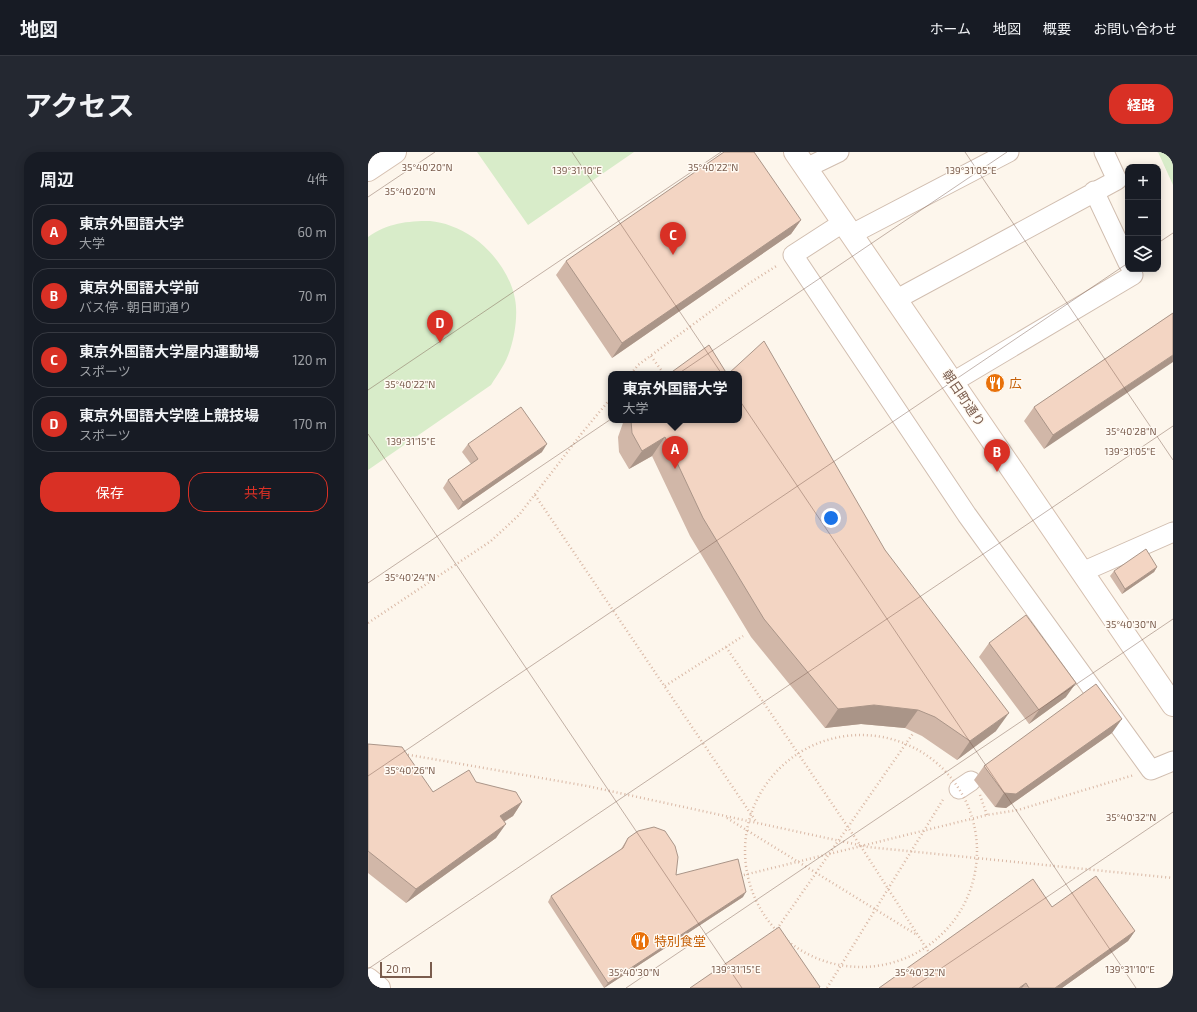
<!DOCTYPE html>
<html lang="ja">
<head>
<meta charset="utf-8">
<style>
	:root { --surface:#171b24; --page:#242831; --text:#f1f3f6; --muted:#9ea1a6; --line:#363941; --accent:#d93025 }
	body { margin:0; font-family:"Exo 2","Noto Sans JP",sans-serif; background:var(--page); color:var(--text) }
	.controls { position:absolute; right:12px; top:12px; display:grid; overflow:hidden; border-radius:8px; box-shadow:0 2px 10px #0003 }
	.controls button { width:36px; height:36px; display:grid; place-items:center; padding:0; border:0; border-bottom:1px solid var(--line); background:var(--surface); color:var(--text); font:20px sans-serif }
	.scale { position:absolute; left:12px; bottom:10px; width:52px; box-sizing:border-box; padding-left:4px; border:2px solid #7a5c4d; border-top:0; font-size:11px; line-height:14px; white-space:nowrap; color:#7a5c4d; -webkit-text-stroke:3px #fffaf3; paint-order:stroke }
	.you { position:absolute; left:463px; top:366px; width:14px; height:14px; margin:-10px; border:3px solid #fff; border-radius:50%; background:#1a73e8; box-shadow:0 0 0 6px #1a73e833 }
	.badge { display:grid; place-items:center; width:26px; height:26px; border-radius:50%; background:var(--accent); color:#fff; font-size:13px; font-weight:700 }
	.pin { position:absolute; translate:-50% -33px; filter:drop-shadow(0 1px 2px #0008) }
	.pin::after { content:''; position:absolute; top:21px; width:14px; height:12px; background:inherit; clip-path:polygon(0 0,100% 0,50% 100%) }
	.popup { position:absolute; left:240px; top:219px; width:134px; height:52px; box-sizing:border-box; display:grid; place-content:center; border-radius:8px; background:var(--surface); filter:drop-shadow(0 1px 3px #0005); font-size:13px; white-space:nowrap; color:var(--muted) }
	.popup b { font-size:15px; color:var(--text) }
	.popup::after { content:''; position:absolute; left:50%; top:100%; margin-left:-8px; border:8px solid transparent; border-top-color:var(--surface) }
	.list { margin:0; padding:0; list-style:none }
	h2 { display:flex; justify-content:space-between; align-items:center; height:52px; margin:0; padding:0 16px; font-size:17px }
	h2 small { font-size:13px; font-weight:400; color:var(--muted) }
	.list li { display:grid; grid-template-columns:26px 1fr auto; gap:12px; align-items:center; box-sizing:border-box; height:56px; margin:0 8px 8px; padding:0 8px; border:1px solid var(--line); border-radius:16px }
	.list b { display:block; font-size:15px; white-space:nowrap }
	.list p { margin:0; font-size:13px; white-space:nowrap; color:var(--muted) }
	.list em { font-size:13px; font-style:normal; color:var(--muted) }
	.actions { display:flex; gap:8px; padding:12px 16px }
	.actions a { flex:1; padding:9px 0; border:1px solid var(--accent); border-radius:16px; text-align:center; font-size:14px; color:var(--accent) }
	.actions .main { background:var(--accent); color:#fff }
	.icon { flex:none; width:22px; height:22px; fill:none; stroke:currentColor; stroke-width:2; stroke-linecap:round; stroke-linejoin:round }
	.map { position:relative; flex:none; width:805px; height:836px; overflow:hidden; border-radius:16px }
	header { display:flex; align-items:center; gap:24px; box-sizing:border-box; height:56px; padding:0 20px; background:var(--surface); border-bottom:1px solid var(--line) }
	header strong { font-size:19px }
	nav { display:flex; gap:22px; margin-inline-start:auto; font-size:14px }
	.intro { display:flex; align-items:center; justify-content:space-between; box-sizing:border-box; height:96px; padding:0 24px }
	h1 { margin:0; font-size:28px }
	.button { padding:10px 18px; border-radius:16px; background:var(--accent); color:#fff; font-size:14px; font-weight:700 }
	main { display:flex; gap:24px; padding:0 24px }
	aside { flex:1; background:var(--surface); border-radius:16px; box-shadow:0 2px 10px #0003 }
	.map>svg:first-child { display:block }
</style>
</head>
<body>
<header>
<strong>地図</strong>
<nav><a>ホーム</a><a>地図</a><a>概要</a><a>お問い合わせ</a></nav>
</header>
<div class="intro"><h1>アクセス</h1><a class="button">経路</a></div>
<main>
<aside>
<h2>周辺<small>4件</small></h2>
<ul class="list">
<li><span class="badge">A</span><div><b>東京外国語大学</b><p>大学</p></div><em>60 m</em></li>
<li><span class="badge">B</span><div><b>東京外国語大学前</b><p>バス停 · 朝日町通り</p></div><em>70 m</em></li>
<li><span class="badge">C</span><div><b>東京外国語大学屋内運動場</b><p>スポーツ</p></div><em>120 m</em></li>
<li><span class="badge">D</span><div><b>東京外国語大学陸上競技場</b><p>スポーツ</p></div><em>170 m</em></li>
</ul>
<div class="actions"><a class="main">保存</a><a>共有</a></div>
</aside>
<div class="map">
<svg width="805" height="836" viewBox="0 0 805 836">
	<rect width="100%" height="100%" fill="#fdf6ec"/>
	<path fill="#d8ecc9" d="M109,0H266L160,73Z
		M790,0H805V33Z
		M62,69C69,70 76,71 83,74C113,84 141,115 147,147C150,162 147,183 142,198C138,211 130,222 123,233L0,318V85C20,71 39,69 62,69Z"/>
	<g fill="none" stroke-linecap="round" stroke-linejoin="round">
		<defs>
			<path id="street" d="M438,16L471,0
				M726,39L760,111
				M476,70L425,103L599,363L783,618L805,609
				M484,82L641,0
				M529,147L749,28L736,0
				M585,230L765,123L763,117
				M714,420L805,380
				M591,637L603,629"/>
			<path id="secondary" d="M427,0L805,553
				M0,18L27,0
				M0,827L11,836"/>
		</defs>
		<use href="#street" stroke="#d1beb0" stroke-width="21"/>
		<use href="#secondary" stroke="#d6c0b0" stroke-width="24"/>
		<path stroke="#d9b8a5" stroke-width="2.5" stroke-dasharray="1 3" stroke-linecap="butt" d="M283,204L296,222
			M263,222L270,213L380,132L410,113
			M167,343L389,671
			M0,471L123,389L151,363L214,281L243,246
			M358,495L492,693L562,802
			M297,534L375,484
			M36,602L219,634L500,695L805,726
			M612,643L619,663
			M359,666L549,783
			M372,724L619,663L650,658L766,623
			M409,777L546,580
			M459,836L576,646"/>
		<use href="#street" stroke="#fff" stroke-width="19"/>
		<use href="#secondary" stroke="#fff" stroke-width="22"/>
		<path stroke="#d9b8a5" stroke-width="2.5" stroke-dasharray="1 3" stroke-linecap="butt" d="M377 699a116 116 0 1 1 232 0a116 116 0 1 1-232 0Z"/>
	</g>
	<path fill="#d1b7a8" d="M433,68L423,82L244,206L188,123L198,109Z
		M805,161L676,297L656,269L666,255Z
		M256,268H371L517,398L628,579L589,608L554,584L537,576L493,572L457,576L383,485L322,384L284,304L261,317L251,300L250,285Z
		M100,292L174,300L90,358L75,336L80,328L103,312L94,300Z
		M789,415L786,420L754,442L742,424L746,419Z
		M621,491L698,545L661,572L611,505Z
		M744,581L638,656L627,655L606,628L616,614Z
		M0,592L65,640L108,630L154,650L145,664L136,670L128,686L38,751L0,721Z
		M260,686L308,723L375,745L236,836L180,750L183,744L253,697Z
		M684,755L767,779L760,789L694,836H511Z"/>
	<path fill="#aa9588" d="M433,68L423,82L244,206L254,191Z
		M805,203V210L676,297L685,283Z
		M297,285L284,304L261,317L274,299Z
		M179,292L174,300L90,358L95,350Z
		M789,415L786,420L754,442L757,437Z
		M708,531L698,545L661,572L671,558Z
		M506,553L550,558L537,576L493,572L457,576L470,557Z
		M641,561L628,579L589,608L602,589Z
		M754,567L744,581L638,656L627,655L636,641Z
		M154,650L145,664L122,678L132,664Z
		M138,672L128,686L38,751L48,737Z
		M378,740L375,745L236,836L240,831Z
		M767,779L760,789L694,836H687Z
		M658,831L654,836H651Z"/>
	<path fill="#f3d5c3" stroke="#aa9588" d="M356,0H386L433,68L254,191L198,109Z
		M805,161V203L685,283L666,255Z
		M396,189L517,398L641,561L602,589L567,565L550,558L506,553L470,557L396,467L335,366L297,285L274,299L264,281L263,268H371V222H360Z
		M341,193L359,222H301Z
		M153,255L179,292L95,350L80,328L110,307L100,292Z
		M778,397L789,415L757,437L746,419Z
		M658,463L708,531L671,558L621,491Z
		M728,532L754,567L648,642L636,641L616,614Z
		M0,592L34,595L65,640L101,618L108,630L148,640L154,650L132,664L138,672L48,737L0,699Z
		M286,675L297,679L307,694L310,705L308,723L370,707L378,740L240,831L183,744L255,696L260,686L270,679Z
		M728,724L767,779L687,836H661L658,831L651,836H511L665,727L684,755Z
		M411,775L452,835L451,836H322Z"/>
	<path fill="none" stroke="#7a5c4d" stroke-width="1" stroke-opacity="0.45" d="M204,0L768,836M597,0L805,308M0,45L67,0M790,91L805,81M0,238L353,0M0,282L374,836M0,431L639,0M0,624L760,111M0,817L805,274M258,836L805,467M544,836L805,660"/>
	<defs>
		<symbol id="restaurant-disc" viewBox="-11 -11 22 22"><circle r="9.5" fill="#e8710a" stroke="#fffaf3"/><path d="M-5-6h1v4h1v-4h1v4h1v-4h1v5L-1.5 .5V6h-2V.5L-5-1ZM5-6V6H3V1.5H1.5Q1.5-4 5-6Z" fill="#fff"/></symbol>
	</defs>
	<g fill-rule="evenodd">
		<use href="#restaurant-disc" x="616" y="220" width="22" height="22"/>
		<use href="#restaurant-disc" x="261" y="778" width="22" height="22"/>
	</g>
	<g text-anchor="middle" dominant-baseline="central" stroke-width="3" stroke-linejoin="round" paint-order="stroke">
		<g font-size="13" fill="#c56008" stroke="#fffaf3" text-anchor="start">
			<text x="641" y="231">広</text>
			<text x="286" y="789">特別食堂</text>
		</g>
		<g font-size="13" fill="#7a5c4d" stroke="#fffaf3">
			<text transform="translate(596 246) rotate(56)">朝日町通り</text>
		</g>
	</g>
	<g font-size="10" text-anchor="middle" fill="#7a5c4d" stroke="#fffaf3" stroke-width="3" stroke-linejoin="round" paint-order="stroke">
		<text x="59" y="19">35°40'20"N</text>
		<text x="345" y="19">35°40'22"N</text>
		<text x="209" y="22">139°31'10"E</text>
		<text x="603" y="22">139°31'05"E</text>
		<text x="42" y="43">35°40'20"N</text>
		<text x="42" y="236">35°40'22"N</text>
		<text x="763" y="283">35°40'28"N</text>
		<text x="43" y="293">139°31'15"E</text>
		<text x="762" y="303">139°31'05"E</text>
		<text x="42" y="429">35°40'24"N</text>
		<text x="763" y="476">35°40'30"N</text>
		<text x="42" y="622">35°40'26"N</text>
		<text x="763" y="669">35°40'32"N</text>
		<text x="368" y="821">139°31'15"E</text>
		<text x="762" y="821">139°31'10"E</text>
		<text x="266" y="824">35°40'30"N</text>
		<text x="552" y="824">35°40'32"N</text>
	</g>
</svg>
<div class="controls">
<button>+</button>
<button>−</button>
<button><svg class="icon" aria-label="layers" viewBox="0 0 24 24"><path d="M12 4l9 5-9 5-9-5zM3 14l9 5 9-5"/></svg></button>
</div>
<div class="scale">20 m</div>
<div class="you"></div>
<div class="pin badge" style="left:307px;top:317px">A</div>
<div class="popup"><b>東京外国語大学</b>大学</div>
<div class="pin badge" style="left:629px;top:320px">B</div>
<div class="pin badge" style="left:305px;top:103px">C</div>
<div class="pin badge" style="left:72px;top:191px">D</div>
</div>
</main>
</body>
</html>
